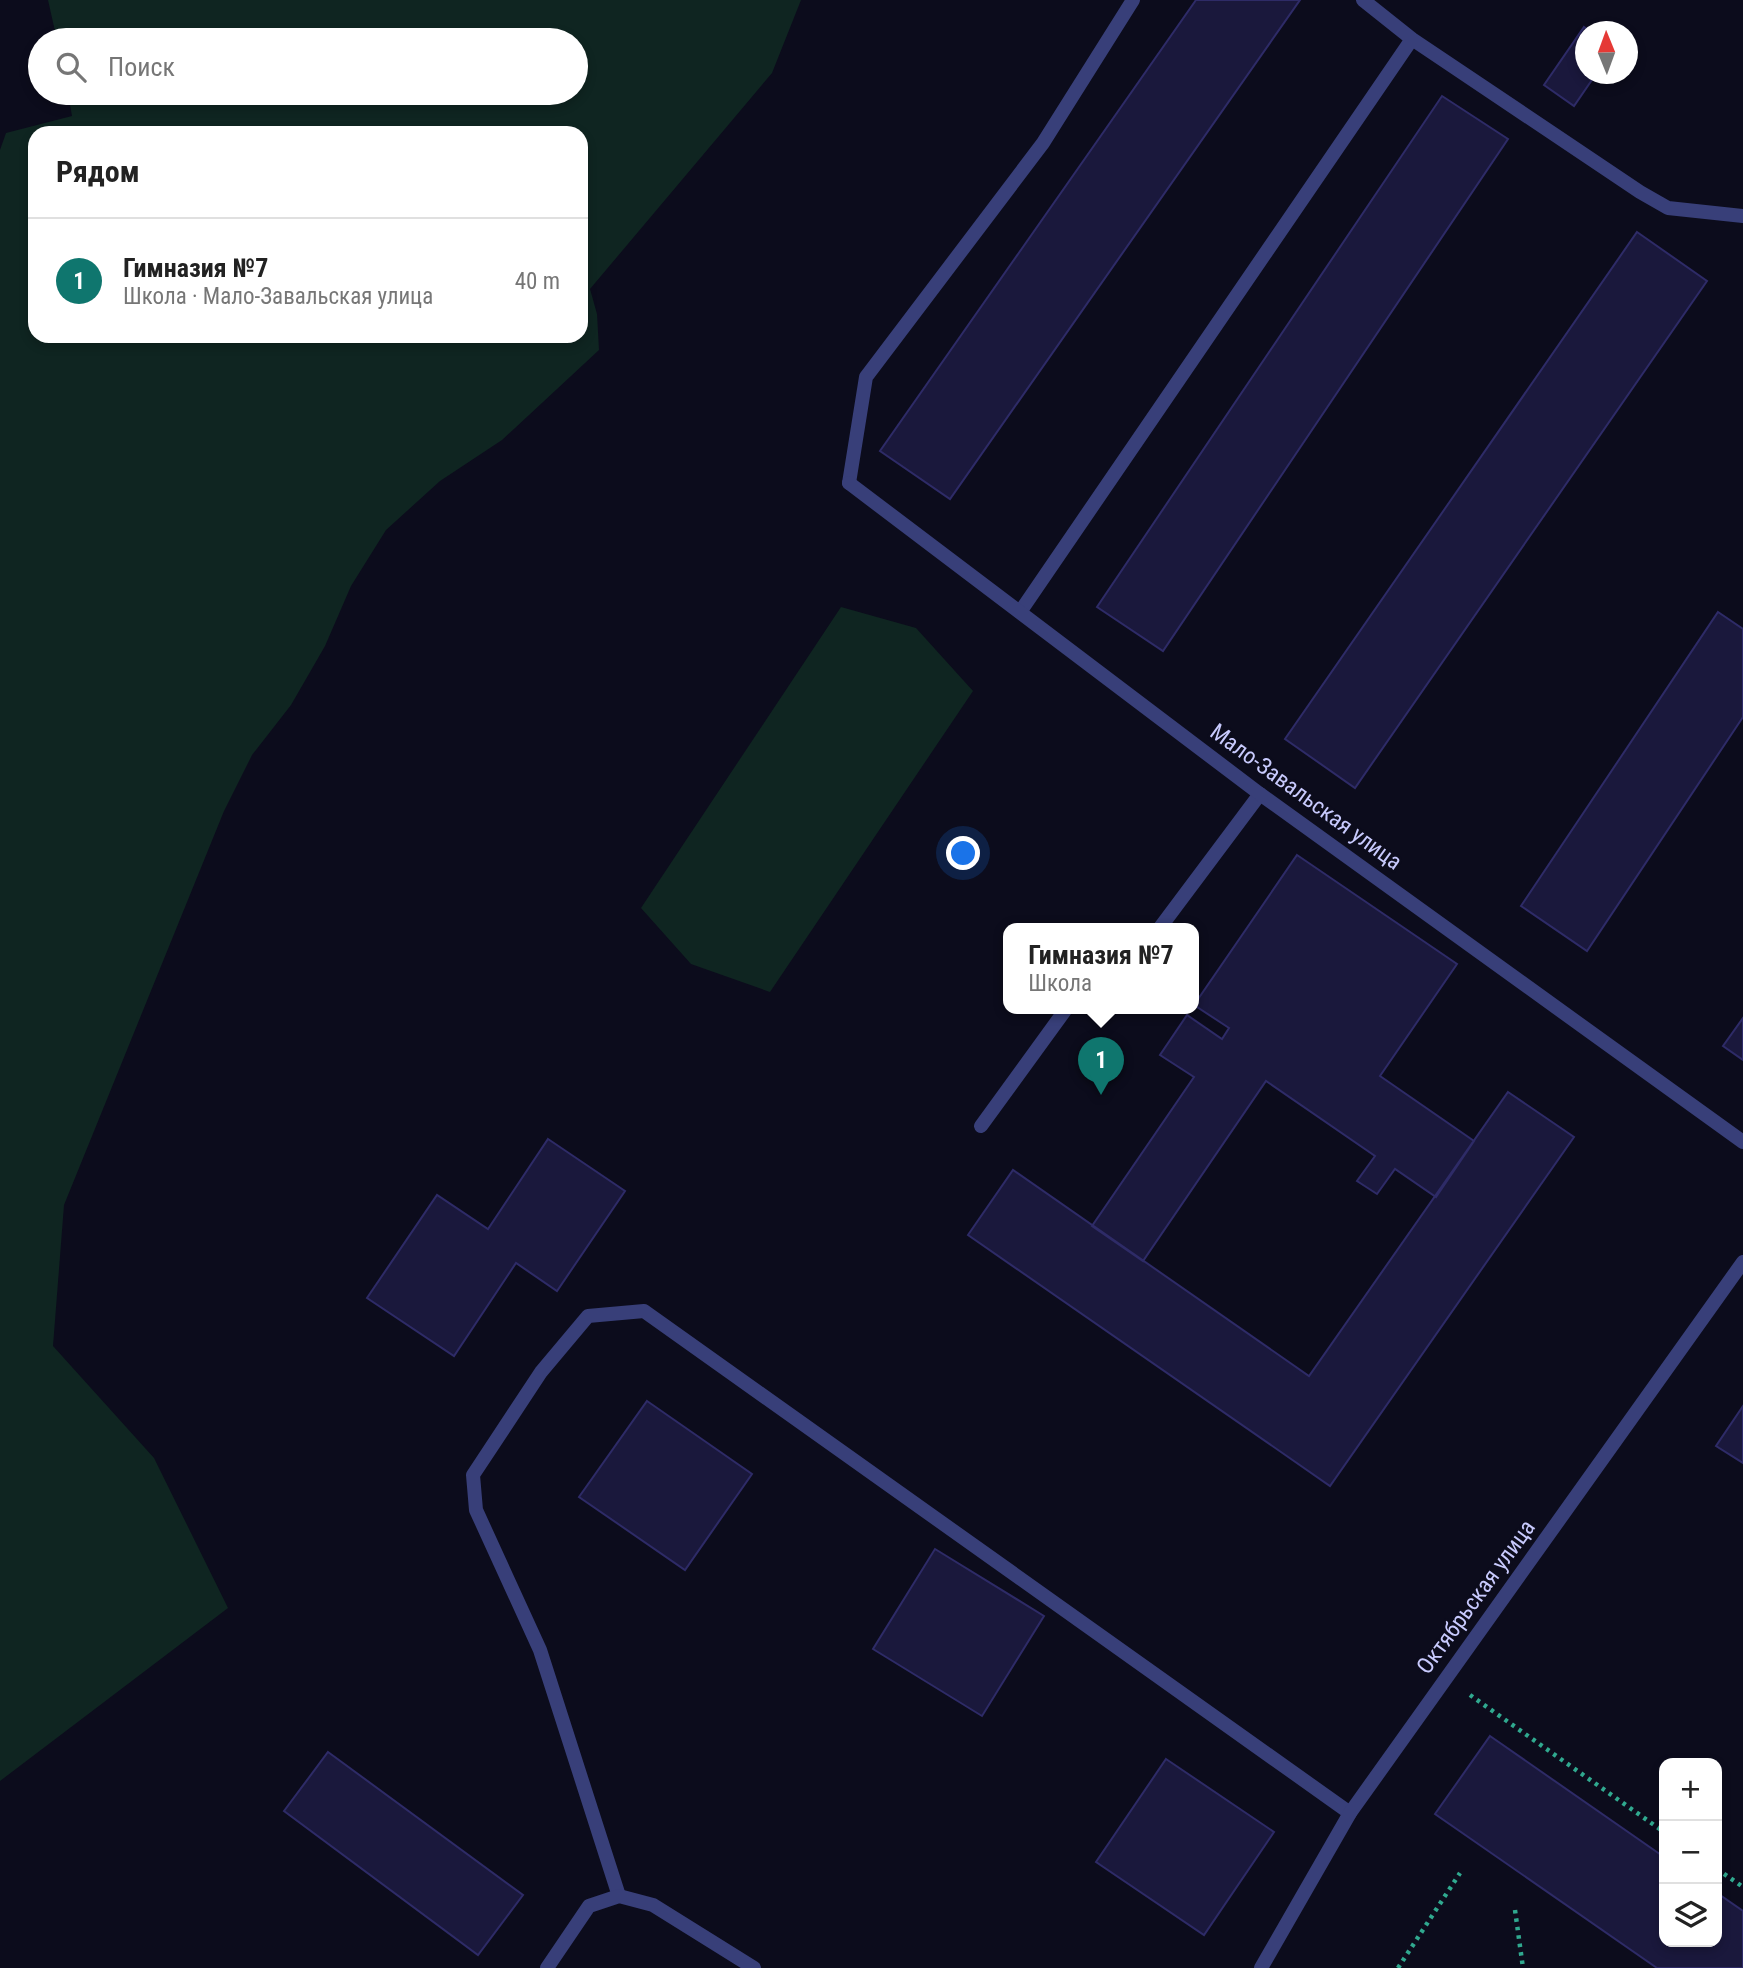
<!DOCTYPE html>
<html lang="ru">
<head>
<meta charset="utf-8">
<style>
	:root { --surface:#fff; --page:#f6f6f6; --text:#222; --muted:#767676; --line:#e0e0e0; --accent:#0f766e }
	body { margin:0; font-family:"Roboto Condensed",sans-serif; background:var(--page); color:var(--text) }
	.controls { position:absolute; right:21px; bottom:21px; display:grid; overflow:hidden; border-radius:14px; box-shadow:0 4px 10px #0003 }
	.controls button { width:63px; height:63px; display:grid; place-items:center; padding:0; border:0; border-bottom:2px solid var(--line); background:var(--surface); color:var(--text); font:35px sans-serif }
	.compass { position:absolute; left:1575px; top:21px; width:63px; height:63px; border-radius:50%; background:var(--surface); box-shadow:0 4px 10px #0003; rotate:359deg }
	.you { position:absolute; left:964px; top:854px; width:24px; height:24px; margin:-18px; border:5px solid #fff; border-radius:50%; background:#1a73e8; box-shadow:0 0 0 10px #1a73e833 }
	.badge { display:grid; place-items:center; width:46px; height:46px; border-radius:50%; background:var(--accent); color:#fff; font-size:23px; font-weight:700 }
	.pin { position:absolute; translate:-50% -58px; filter:drop-shadow(0 2px 4px #0008) }
	.pin::after { content:''; position:absolute; top:37px; width:24px; height:21px; background:inherit; clip-path:polygon(0 0,100% 0,50% 100%) }
	.popup { position:absolute; left:1003px; top:923px; width:196px; height:91px; box-sizing:border-box; display:grid; place-content:center; border-radius:14px; background:var(--surface); filter:drop-shadow(0 2px 5px #0005); font-size:23px; white-space:nowrap; color:var(--muted) }
	.popup b { font-size:26px; color:var(--text) }
	.popup::after { content:''; position:absolute; left:50%; top:100%; margin-left:-14px; border:14px solid transparent; border-top-color:var(--surface) }
	.list { margin:0; padding:0; list-style:none }
	h2 { display:flex; justify-content:space-between; align-items:center; height:91px; margin:0; padding:0 28px; font-size:30px }
	h2 small { font-size:23px; font-weight:400; color:var(--muted) }
	.list li { display:grid; grid-template-columns:46px 1fr auto; gap:21px; align-items:center; box-sizing:border-box; height:126px; padding:0 28px; border-top:2px solid var(--line) }
	.list b { display:block; font-size:26px; white-space:nowrap }
	.list p { margin:0; font-size:23px; white-space:nowrap; color:var(--muted) }
	.list em { font-size:23px; font-style:normal; color:var(--muted) }
	.icon { flex:none; width:38px; height:38px; fill:none; stroke:currentColor; stroke-width:2; stroke-linecap:round; stroke-linejoin:round }
	.map { position:relative; flex:none; width:1743px; height:1968px; overflow:hidden }
	.search { position:absolute; background:var(--surface); box-shadow:0 4px 10px #0003; left:28px; top:28px; width:560px; height:77px; display:flex; align-items:center; gap:18px; box-sizing:border-box; padding:0 24px; border-radius:38px; color:var(--muted); font-size:26px }
	.panel { position:absolute; background:var(--surface); box-shadow:0 4px 10px #0003; left:28px; top:126px; width:560px; height:217px; border-radius:21px }
	.map>svg:first-child { display:block }
</style>
</head>
<body>
<div class="map">
<svg width="1743" height="1968" viewBox="0 0 1743 1968">
	<rect width="100%" height="100%" fill="#0c0c1c"/>
	<path fill="#0f2521" fill-rule="evenodd" d="M48,0H801L772,73L590,289L597,314L599,350L502,440L440,481L386,530L351,586L325,646L291,705L252,755L224,811L64,1205L53,1346L154,1458L228,1608L0,1781V150L6,133L72,116L68,93H576V40H57ZM35,133H581V336H35Z
		M841,607L916,628L973,691L770,992L691,964L641,908Z"/>
	<path fill="#1a183c" stroke="#2e2b67" stroke-width="2" d="M1196,0H1300L950,499L880,451Z
		M1584,27L1591,32H1586V74H1596L1574,106L1544,85Z
		M1442,96L1508,139L1163,651L1097,607Z
		M1637,232L1707,281L1355,788L1285,739Z
		M1718,612L1743,629V717L1587,951L1521,906Z
		M1297,855L1457,964L1380,1076L1474,1141L1436,1197L1395,1169L1377,1194L1357,1181L1375,1156L1266,1081L1143,1261L1092,1226L1194,1077L1160,1055L1187,1015L1222,1039L1229,1028L1194,1005Z
		M1743,1018V1060L1723,1046Z
		M1508,1092L1574,1137L1330,1486L968,1235L1013,1170L1309,1376Z
		M548,1139L625,1191L557,1291L516,1263L454,1356L367,1298L437,1195L488,1229Z
		M647,1401L752,1474L685,1570L579,1497Z
		M1743,1406V1463L1716,1446Z
		M935,1549L1044,1616L982,1716L873,1649Z
		M1490,1736L1664,1857V1942H1717V1893L1743,1911V1968H1657L1435,1814Z
		M328,1752L523,1895L478,1955L284,1811Z
		M1166,1759L1274,1832L1204,1935L1096,1862Z"/>
	<g fill="none" stroke-linecap="round" stroke-linejoin="round">
		<path stroke="#30a98f" stroke-width="4.5" stroke-dasharray="3.5 5" stroke-linecap="butt" d="M1470,1695L1664,1832
			M1717,1869L1743,1887
			M1515,1910L1523,1968
			M1398,1968L1460,1873"/>
		<path stroke="#383f79" stroke-width="14" d="M1363,0L1412,39L1640,192L1668,208L1743,216
			M849,483L866,377L1043,143L1133,0
			M1020,612L1412,39
			M1159,929L1260,794
			M981,1126L1066,1009
			M619,1896L540,1650L476,1510L473,1475L541,1372L588,1316L644,1311L1350,1813"/>
		<path stroke="#383f79" stroke-width="14" d="M849,483L1260,794L1743,1142
			M547,1968L589,1906L619,1896L653,1905L754,1968
			M1261,1968L1350,1813L1743,1262"/>
	</g>
	<g text-anchor="middle" dominant-baseline="central" stroke-width="5" stroke-linejoin="round" paint-order="stroke">
		<g font-size="23" fill="#c8cafd" stroke="#0c0c1c">
			<text transform="translate(1306 797) rotate(36)">Мало-Завальская улица</text>
			<text transform="translate(1476 1597) rotate(-54)">Октябрьская улица</text>
		</g>
	</g>
</svg>
<div class="controls">
<button>+</button>
<button>−</button>
<button><svg class="icon" aria-label="layers" viewBox="0 0 24 24"><path d="M12 4l9 5-9 5-9-5zM3 14l9 5 9-5"/></svg></button>
</div>
<svg class="compass" viewBox="-18 -18 36 36"><path d="M0-13l5 13h-10z" fill="#e53935"/><path d="M0 13l5-13h-10z" fill="#767676"/></svg>
<div class="you"></div>
<div class="pin badge" style="left:1101px;top:1095px">1</div>
<div class="popup"><b>Гимназия №7</b>Школа</div>
<div class="search"><svg class="icon" aria-label="search" viewBox="0 0 24 24"><circle cx="10" cy="10" r="6"/><path d="M15 15l6 6"/></svg>Поиск</div>
<section class="panel">
<h2>Рядом<small></small></h2>
<ul class="list">
<li><span class="badge">1</span><div><b>Гимназия №7</b><p>Школа · Мало-Завальская улица</p></div><em>40 m</em></li>
</ul>
</section>
</div>
</body>
</html>
